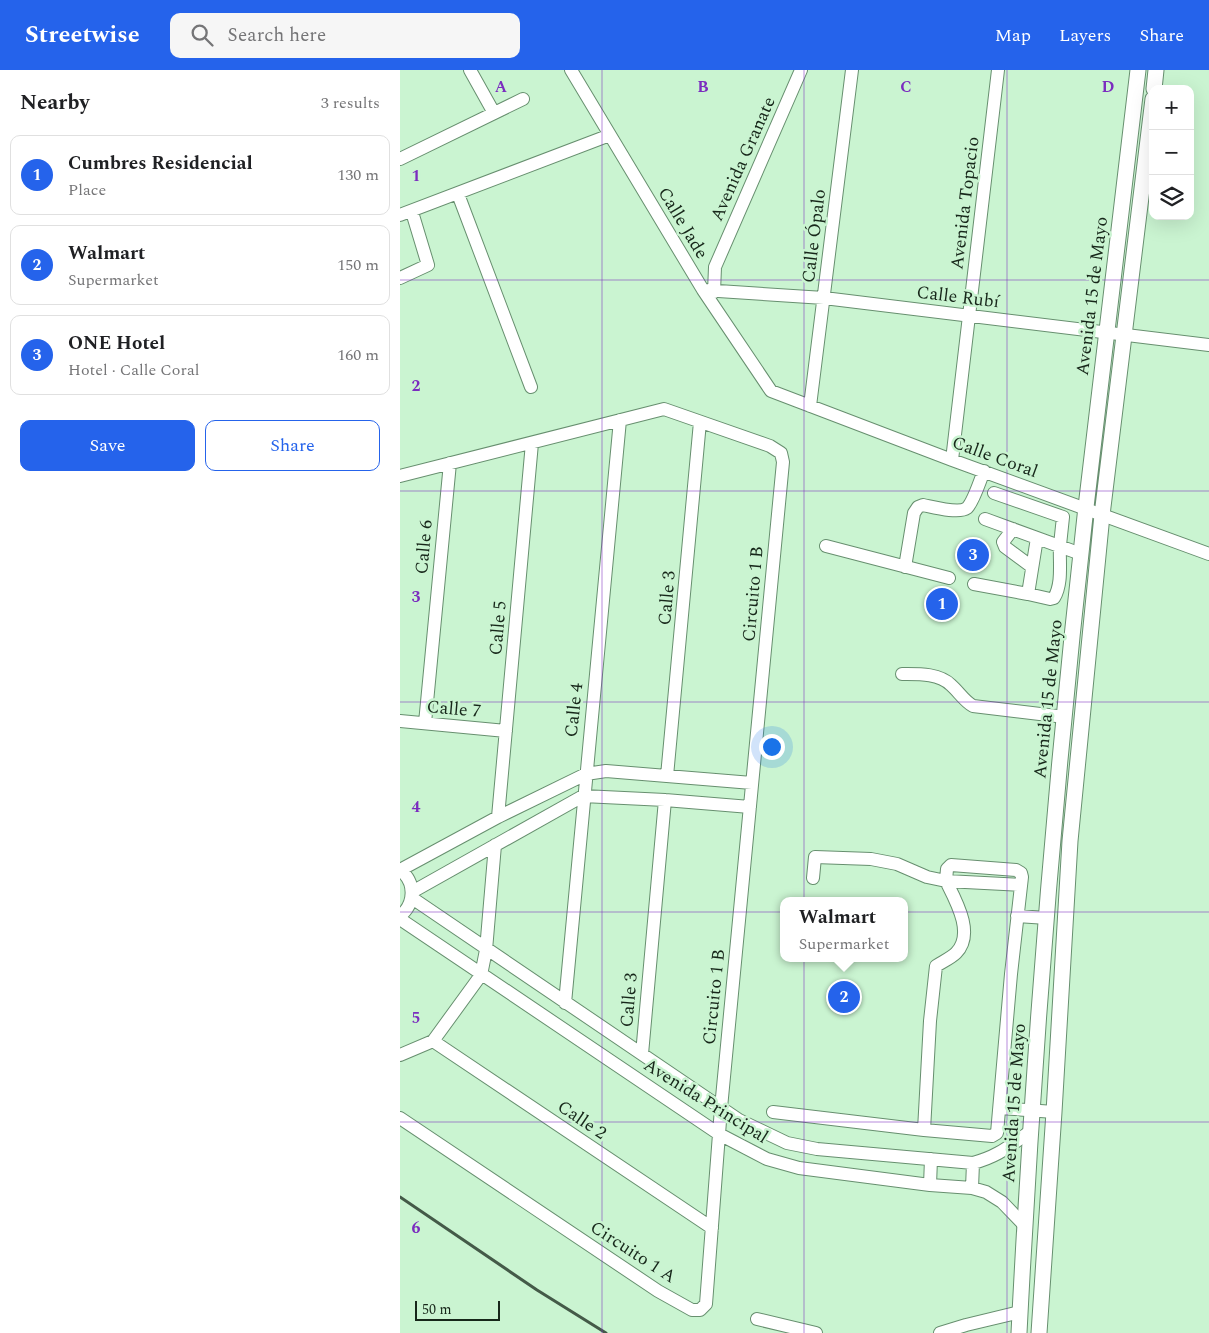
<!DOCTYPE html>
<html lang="en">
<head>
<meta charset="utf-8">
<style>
	:root { --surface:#fff; --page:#f6f6f6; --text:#202124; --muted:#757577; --line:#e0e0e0; --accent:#2563eb }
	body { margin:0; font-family:Spectral,serif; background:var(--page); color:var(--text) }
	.controls { position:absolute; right:15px; top:15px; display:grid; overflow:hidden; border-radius:10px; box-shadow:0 5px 20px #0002 }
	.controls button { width:45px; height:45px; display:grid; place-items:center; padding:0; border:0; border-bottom:1px solid var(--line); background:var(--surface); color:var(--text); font:25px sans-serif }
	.scale { position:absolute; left:15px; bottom:12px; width:85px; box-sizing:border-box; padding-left:5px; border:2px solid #17271a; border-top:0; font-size:14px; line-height:18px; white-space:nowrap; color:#17271a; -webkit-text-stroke:4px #caf4d1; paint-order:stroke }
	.you { position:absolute; left:371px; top:676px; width:18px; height:18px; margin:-12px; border:4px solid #fff; border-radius:50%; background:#1a73e8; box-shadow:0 0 0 8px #1a73e833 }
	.badge { display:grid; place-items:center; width:32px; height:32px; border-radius:50%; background:var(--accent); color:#fff; font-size:16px; font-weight:700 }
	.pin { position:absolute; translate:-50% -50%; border:2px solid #fff; box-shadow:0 1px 5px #0006 }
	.popup { position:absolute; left:380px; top:827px; width:128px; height:65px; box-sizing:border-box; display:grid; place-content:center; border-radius:10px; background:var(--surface); filter:drop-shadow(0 1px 4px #0005); font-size:16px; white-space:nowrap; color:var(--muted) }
	.popup b { font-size:19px; color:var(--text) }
	.popup::after { content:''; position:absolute; left:50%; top:100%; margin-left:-10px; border:10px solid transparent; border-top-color:var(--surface) }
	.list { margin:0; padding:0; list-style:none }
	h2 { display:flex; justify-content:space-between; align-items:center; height:65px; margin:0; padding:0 20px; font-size:21px }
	h2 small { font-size:16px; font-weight:400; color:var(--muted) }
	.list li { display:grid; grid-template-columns:32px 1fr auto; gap:15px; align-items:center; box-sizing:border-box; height:80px; margin:0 10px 10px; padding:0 10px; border:1px solid var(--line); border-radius:10px }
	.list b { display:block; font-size:19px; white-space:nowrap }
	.list p { margin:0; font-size:16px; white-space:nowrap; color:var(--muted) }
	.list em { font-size:16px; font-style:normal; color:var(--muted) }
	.actions { display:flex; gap:10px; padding:15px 20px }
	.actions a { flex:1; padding:11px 0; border:1px solid var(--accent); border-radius:10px; text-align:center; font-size:18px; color:var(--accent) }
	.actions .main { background:var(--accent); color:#fff }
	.icon { flex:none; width:28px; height:28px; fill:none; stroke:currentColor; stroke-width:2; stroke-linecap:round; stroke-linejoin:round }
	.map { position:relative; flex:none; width:809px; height:1263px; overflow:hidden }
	header { display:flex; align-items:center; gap:30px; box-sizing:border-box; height:70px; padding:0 25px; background:var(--accent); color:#fff }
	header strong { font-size:24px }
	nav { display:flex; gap:28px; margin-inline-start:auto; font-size:18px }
	.search { width:350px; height:45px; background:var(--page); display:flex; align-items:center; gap:12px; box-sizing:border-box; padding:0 18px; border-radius:10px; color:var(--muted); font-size:19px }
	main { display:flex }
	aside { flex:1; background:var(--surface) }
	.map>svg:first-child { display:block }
</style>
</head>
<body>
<header>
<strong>Streetwise</strong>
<div class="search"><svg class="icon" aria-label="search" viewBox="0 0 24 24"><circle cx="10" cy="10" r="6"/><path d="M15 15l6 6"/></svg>Search here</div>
<nav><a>Map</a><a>Layers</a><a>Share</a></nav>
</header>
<main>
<aside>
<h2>Nearby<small>3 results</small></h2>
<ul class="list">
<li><span class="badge">1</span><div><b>Cumbres Residencial</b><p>Place</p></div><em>130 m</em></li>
<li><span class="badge">2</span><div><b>Walmart</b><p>Supermarket</p></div><em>150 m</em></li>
<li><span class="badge">3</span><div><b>ONE Hotel</b><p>Hotel · Calle Coral</p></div><em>160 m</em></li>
</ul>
<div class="actions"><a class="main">Save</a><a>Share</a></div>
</aside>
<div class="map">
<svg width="809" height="1263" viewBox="0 0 809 1263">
	<rect width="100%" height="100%" fill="#caf4d1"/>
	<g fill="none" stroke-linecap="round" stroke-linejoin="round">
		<defs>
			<path id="minor" d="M70,0L94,43
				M171,0L303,220L371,321L552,390L809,484
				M0,89L123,29
				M58,124L131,317
				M0,145L210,65
				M0,208L28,195L12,142
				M303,220L424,228L809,275
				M314,222L315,197L401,0
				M410,336L452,0
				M552,390L598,0
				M0,406L264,339L370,376L381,383L383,392L321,1038L306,1234L300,1240H292L258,1221L0,1048
				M594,423L663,447C662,456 661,466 660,475C659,492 663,513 654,528L650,529L628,524L637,468
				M585,449L681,484
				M613,459L603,472L605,477L632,497
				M426,476L549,508
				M505,497L514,443L518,437L523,435C533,437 559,444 567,438C574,431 580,410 584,401
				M574,514L628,524
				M502,604C518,604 539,603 551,615C559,622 564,631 573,636L665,647
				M0,651L106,661
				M25,653L50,393
				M267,706L300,352
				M98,747L132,373
				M0,800L98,747L186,704L206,701L352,713
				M0,800C16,812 15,834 0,846
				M413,808L415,787L471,789L497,794L527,807L546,811C556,831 575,864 556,883C551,888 542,892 536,896L530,951L524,1060L592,1066L597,1063L611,904L622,807L621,803L616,800L551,795L547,799L546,811L621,815
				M12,822L183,726L265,730L350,737
				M12,828L339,1050L387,1073L417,1079L573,1093C599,1086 609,1076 631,1061
				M617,846L647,848
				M0,849L319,1064L367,1089L399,1098L530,1115L572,1118L586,1122L602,1132L625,1156
				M165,933L220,350
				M33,971L312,1158
				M242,984L265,730
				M0,985L33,971L81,905L86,880L95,775
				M600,1038L654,1042
				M373,1042L524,1060
				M530,1115L531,1089
				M572,1118L573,1093
				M357,1249L416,1263
				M540,1263L566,1255L620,1242"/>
			<path id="major" d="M754,19L756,0
				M619,1263C633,987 655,711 686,437C703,291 721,146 738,0
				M639,1263L654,1042L670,771L702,445L753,29"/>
		</defs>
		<use href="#minor" stroke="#678f6f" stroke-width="14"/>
		<use href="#major" stroke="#678f6f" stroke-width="17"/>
		<use href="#minor" stroke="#fff" stroke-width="12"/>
		<use href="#major" stroke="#fff" stroke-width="15"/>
		<path stroke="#445a48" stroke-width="3" d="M0,1127L137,1220L206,1263"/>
	</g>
	<path fill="none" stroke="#7b2cbf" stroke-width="1" stroke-opacity="0.55" d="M202,0V1263M404,0V1263M607,0V1263M0,210H809M0,421H809M0,632H809M0,842H809M0,1052H809"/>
	<g text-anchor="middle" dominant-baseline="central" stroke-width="5" stroke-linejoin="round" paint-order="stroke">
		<g font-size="18" fill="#17271a" stroke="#caf4d1">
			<text transform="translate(343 89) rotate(-66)">Avenida Granate</text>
			<text transform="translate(565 133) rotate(-83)">Avenida Topacio</text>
			<text transform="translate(283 153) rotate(59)">Calle Jade</text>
			<text transform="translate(414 166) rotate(-83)">Calle Ópalo</text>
			<text transform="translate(692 226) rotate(-83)">Avenida 15 de Mayo</text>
			<text transform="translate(558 227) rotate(7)">Calle Rubí</text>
			<text transform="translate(595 387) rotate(20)">Calle Coral</text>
			<text transform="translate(24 477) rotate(-85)">Calle 6</text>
			<text transform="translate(353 524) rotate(-85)">Circuito 1 B</text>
			<text transform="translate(267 528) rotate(-85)">Calle 3</text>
			<text transform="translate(98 558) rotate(-85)">Calle 5</text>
			<text transform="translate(648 629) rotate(-84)">Avenida 15 de Mayo</text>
			<text transform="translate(54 639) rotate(5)">Calle 7</text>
			<text transform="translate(174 640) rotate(-84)">Calle 4</text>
			<text transform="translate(314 927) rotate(-84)">Circuito 1 B</text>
			<text transform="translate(229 930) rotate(-85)">Calle 3</text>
			<text transform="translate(306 1031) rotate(32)">Avenida Principal</text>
			<text transform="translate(614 1033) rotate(-86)">Avenida 15 de Mayo</text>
			<text transform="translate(182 1050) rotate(34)">Calle 2</text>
			<text transform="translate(233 1182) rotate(33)">Circuito 1 A</text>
		</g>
	</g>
	<g font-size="16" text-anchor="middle" font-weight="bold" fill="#7b2cbf" stroke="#caf4d1" stroke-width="5" stroke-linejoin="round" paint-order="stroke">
		<text x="101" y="22">A</text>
		<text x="303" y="22">B</text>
		<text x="506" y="22">C</text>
		<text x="708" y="22">D</text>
		<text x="16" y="111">1</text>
		<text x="16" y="321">2</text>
		<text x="16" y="532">3</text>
		<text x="16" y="742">4</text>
		<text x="16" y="953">5</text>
		<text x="16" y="1163">6</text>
	</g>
</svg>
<div class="controls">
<button>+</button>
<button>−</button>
<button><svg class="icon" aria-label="layers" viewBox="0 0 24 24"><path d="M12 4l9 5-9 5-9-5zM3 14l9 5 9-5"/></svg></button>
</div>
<div class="scale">50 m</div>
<div class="you"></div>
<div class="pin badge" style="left:542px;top:534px">1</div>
<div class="pin badge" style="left:444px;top:927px">2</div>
<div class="popup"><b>Walmart</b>Supermarket</div>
<div class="pin badge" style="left:573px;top:485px">3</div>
</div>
</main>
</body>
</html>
